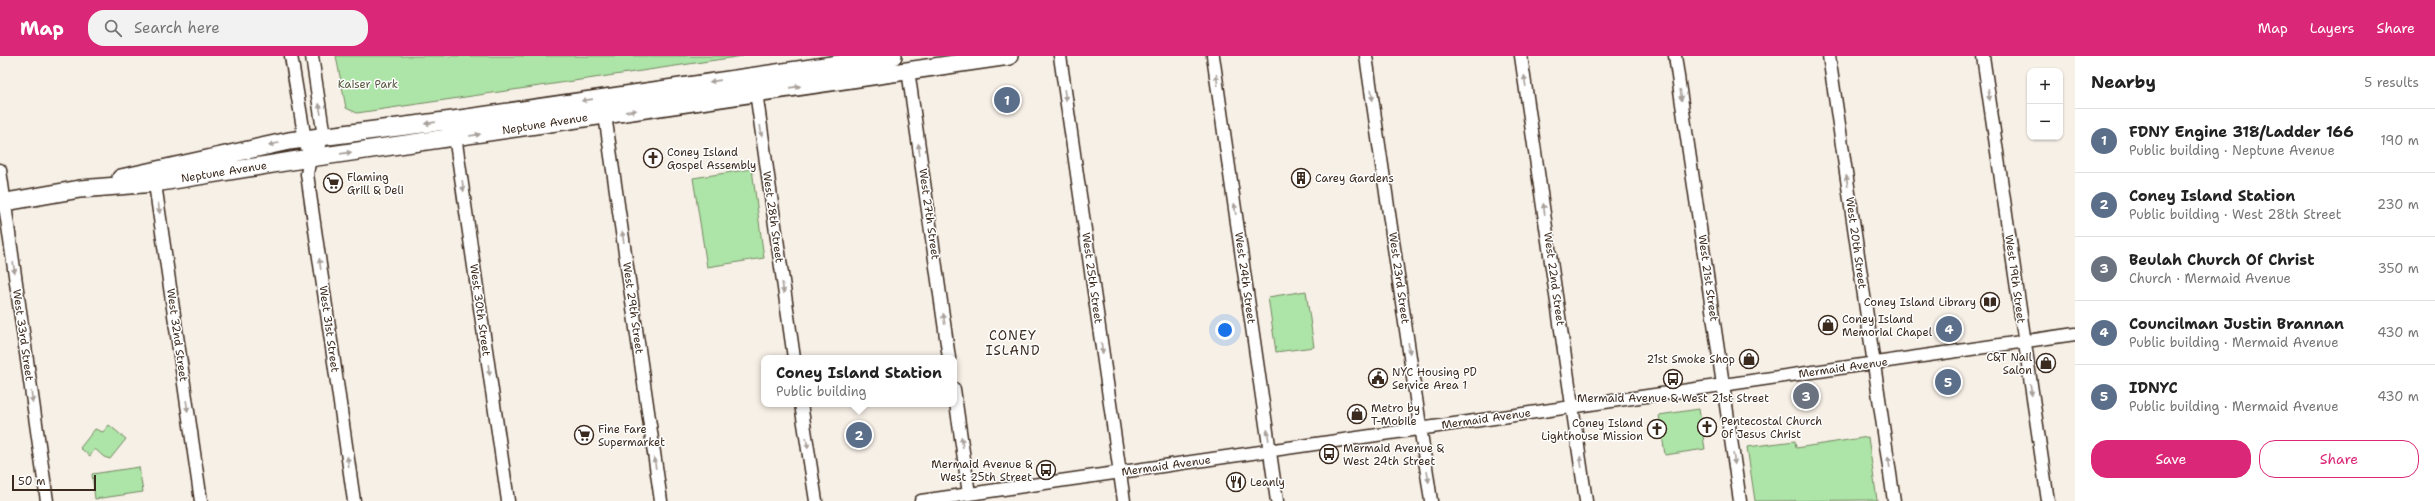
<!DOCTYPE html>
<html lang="en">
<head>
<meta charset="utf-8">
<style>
	:root { --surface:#fff; --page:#f2f2f2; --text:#222; --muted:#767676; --line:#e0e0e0; --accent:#db2777 }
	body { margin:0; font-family:"Shantell Sans",sans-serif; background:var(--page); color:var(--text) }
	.controls { position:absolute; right:12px; top:12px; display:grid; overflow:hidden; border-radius:8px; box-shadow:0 1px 3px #0004 }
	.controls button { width:36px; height:36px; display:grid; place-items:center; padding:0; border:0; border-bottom:1px solid var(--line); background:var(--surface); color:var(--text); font:20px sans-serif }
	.scale { position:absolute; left:12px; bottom:10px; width:84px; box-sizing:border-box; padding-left:4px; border:2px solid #3b2a1e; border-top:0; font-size:11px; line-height:14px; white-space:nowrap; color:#3b2a1e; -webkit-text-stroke:3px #fff; paint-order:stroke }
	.you { position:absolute; left:1225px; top:274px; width:14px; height:14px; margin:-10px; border:3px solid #fff; border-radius:50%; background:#1a73e8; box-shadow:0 0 0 6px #1a73e833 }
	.badge { display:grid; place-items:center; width:26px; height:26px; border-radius:50%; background:var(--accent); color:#fff; font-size:13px; font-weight:700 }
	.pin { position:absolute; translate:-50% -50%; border:2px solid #fff; box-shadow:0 1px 4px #0006 }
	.popup { position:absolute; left:761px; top:299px; width:196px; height:52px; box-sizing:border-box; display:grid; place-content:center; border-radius:8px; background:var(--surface); filter:drop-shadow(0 1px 3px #0005); font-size:13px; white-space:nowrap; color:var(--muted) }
	.popup b { font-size:15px; color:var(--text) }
	.popup::after { content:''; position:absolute; left:50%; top:100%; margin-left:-8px; border:8px solid transparent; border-top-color:var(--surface) }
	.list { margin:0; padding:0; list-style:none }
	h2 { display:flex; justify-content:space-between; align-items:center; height:52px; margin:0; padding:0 16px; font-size:17px }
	h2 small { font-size:13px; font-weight:400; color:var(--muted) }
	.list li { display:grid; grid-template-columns:26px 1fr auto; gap:12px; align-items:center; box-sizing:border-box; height:64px; padding:0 16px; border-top:1px solid var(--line) }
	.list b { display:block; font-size:15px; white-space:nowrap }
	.list p { margin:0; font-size:13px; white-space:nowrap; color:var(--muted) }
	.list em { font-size:13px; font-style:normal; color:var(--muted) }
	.actions { display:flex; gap:8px; padding:12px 16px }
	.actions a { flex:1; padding:9px 0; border:1px solid var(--accent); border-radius:16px; text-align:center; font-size:14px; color:var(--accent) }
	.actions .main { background:var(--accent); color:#fff }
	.icon { flex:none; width:22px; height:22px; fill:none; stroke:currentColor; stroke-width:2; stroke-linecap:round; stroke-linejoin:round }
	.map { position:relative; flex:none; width:2075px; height:445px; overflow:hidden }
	header { display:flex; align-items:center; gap:24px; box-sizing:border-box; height:56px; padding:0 20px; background:var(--accent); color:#fff }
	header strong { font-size:19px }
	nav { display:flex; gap:22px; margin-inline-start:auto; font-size:14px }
	.search { width:280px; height:36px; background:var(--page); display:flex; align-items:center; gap:10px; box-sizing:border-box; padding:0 14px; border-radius:16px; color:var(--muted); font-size:15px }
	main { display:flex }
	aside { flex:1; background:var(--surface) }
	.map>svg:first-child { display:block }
</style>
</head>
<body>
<header>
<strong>Map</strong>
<div class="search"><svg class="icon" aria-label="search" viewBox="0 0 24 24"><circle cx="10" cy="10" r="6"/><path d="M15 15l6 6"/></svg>Search here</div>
<nav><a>Map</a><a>Layers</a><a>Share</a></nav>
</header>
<main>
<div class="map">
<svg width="2075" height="445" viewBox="0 0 2075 445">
	<rect width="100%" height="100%" fill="#f7f0e7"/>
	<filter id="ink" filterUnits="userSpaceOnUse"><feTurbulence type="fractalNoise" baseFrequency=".025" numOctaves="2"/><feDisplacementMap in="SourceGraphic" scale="8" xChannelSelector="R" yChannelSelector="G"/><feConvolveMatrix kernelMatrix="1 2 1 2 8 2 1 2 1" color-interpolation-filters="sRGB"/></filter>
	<g filter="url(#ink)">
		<path fill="#ade4a7" stroke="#748762" d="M336,0H743L357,57L346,52Z
			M752,113L764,202L707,211L693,122Z
			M1306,235L1314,291L1276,296L1268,241Z
			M1699,353L1705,393L1665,399L1659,359Z
			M109,369L126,383L110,403L104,401L95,393L90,400L80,392L95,373L103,376Z
			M1868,381L1877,444L1755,445L1747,391L1795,385L1796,392Z
			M139,411L143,436L95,443L92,418Z"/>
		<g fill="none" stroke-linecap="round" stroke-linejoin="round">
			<defs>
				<path id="minor" d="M291,0L306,90
					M312,0L324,81L310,102L307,118L354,445
					M1060,0L1124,445
					M1213,0L1277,445
					M1366,0L1431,445
					M1521,0L1586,445
					M1675,0L1740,445
					M1829,0L1894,445
					M1983,0L2048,445
					M908,14L949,302
					M755,29L794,302
					M605,59L661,445
					M454,73L508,445
					M0,114L47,445
					M154,121L201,445
					M954,333L969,438
					M801,348L816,445
					M921,445L2075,278"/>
				<path id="secondary" d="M121,122L289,85L453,64L893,0
					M0,147L80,133L155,127L310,102L1009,0"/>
			</defs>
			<use href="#minor" stroke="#3b2a1e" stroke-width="15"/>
			<use href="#secondary" stroke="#3b2a1e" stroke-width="20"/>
			<use href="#minor" stroke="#fff" stroke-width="12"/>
			<use href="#secondary" stroke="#fff" stroke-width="17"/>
		</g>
		<defs><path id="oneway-solid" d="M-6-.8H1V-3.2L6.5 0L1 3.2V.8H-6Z"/></defs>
		<g fill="#a79f9a">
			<use href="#oneway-solid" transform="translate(1217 24) rotate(-98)"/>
			<use href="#oneway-solid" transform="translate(715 25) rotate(172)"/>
			<use href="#oneway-solid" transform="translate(1525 25) rotate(-98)"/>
			<use href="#oneway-solid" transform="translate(795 31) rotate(-8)"/>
			<use href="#oneway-solid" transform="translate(1065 39) rotate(82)"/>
			<use href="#oneway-solid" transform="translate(1372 39) rotate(82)"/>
			<use href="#oneway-solid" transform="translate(1681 39) rotate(82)"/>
			<use href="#oneway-solid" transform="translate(1989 39) rotate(82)"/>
			<use href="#oneway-solid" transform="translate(587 44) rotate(172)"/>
			<use href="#oneway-solid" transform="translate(320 53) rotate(-99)"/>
			<use href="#oneway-solid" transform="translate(631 55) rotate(-8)"/>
			<use href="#oneway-solid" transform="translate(430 67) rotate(172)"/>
			<use href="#oneway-solid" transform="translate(761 75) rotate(82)"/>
			<use href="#oneway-solid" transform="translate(475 79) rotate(-9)"/>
			<use href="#oneway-solid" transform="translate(274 88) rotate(168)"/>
			<use href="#oneway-solid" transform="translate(919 93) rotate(-98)"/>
			<use href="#oneway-solid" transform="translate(346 97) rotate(-8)"/>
			<use href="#oneway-solid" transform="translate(1847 125) rotate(-98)"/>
			<use href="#oneway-solid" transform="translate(463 130) rotate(82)"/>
			<use href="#oneway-solid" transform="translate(159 152) rotate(82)"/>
			<use href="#oneway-solid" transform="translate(1235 153) rotate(-98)"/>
			<use href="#oneway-solid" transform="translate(1544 153) rotate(-98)"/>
			<use href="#oneway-solid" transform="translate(623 181) rotate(-98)"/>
			<use href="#oneway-solid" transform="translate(320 208) rotate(-98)"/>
			<use href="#oneway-solid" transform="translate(14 212) rotate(82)"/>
			<use href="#oneway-solid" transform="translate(783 232) rotate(82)"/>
			<use href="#oneway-solid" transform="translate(944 263) rotate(-98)"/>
			<use href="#oneway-solid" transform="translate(1102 292) rotate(82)"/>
			<use href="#oneway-solid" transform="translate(1409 292) rotate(82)"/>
			<use href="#oneway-solid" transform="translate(489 314) rotate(82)"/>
			<use href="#oneway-solid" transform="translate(2031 334) rotate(81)"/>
			<use href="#oneway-solid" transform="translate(32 341) rotate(82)"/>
			<use href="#oneway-solid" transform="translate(187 350) rotate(82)"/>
			<use href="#oneway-solid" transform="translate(1268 379) rotate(-98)"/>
			<use href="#oneway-solid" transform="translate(962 386) rotate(-98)"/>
			<use href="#oneway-solid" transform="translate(807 387) rotate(81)"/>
			<use href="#oneway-solid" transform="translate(1734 403) rotate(82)"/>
			<use href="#oneway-solid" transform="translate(348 406) rotate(-98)"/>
			<use href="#oneway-solid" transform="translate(1581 406) rotate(-98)"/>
			<use href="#oneway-solid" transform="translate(1889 406) rotate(-98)"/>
			<use href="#oneway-solid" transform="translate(655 407) rotate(-98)"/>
			<use href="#oneway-solid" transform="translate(1428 421) rotate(81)"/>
		</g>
	</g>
	<defs>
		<symbol id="church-ring" viewBox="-11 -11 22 22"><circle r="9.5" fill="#fff" stroke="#3b2a1e" stroke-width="1.5"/><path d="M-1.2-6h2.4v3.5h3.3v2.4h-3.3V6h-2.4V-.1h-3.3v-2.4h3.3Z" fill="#3b2a1e"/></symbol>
		<symbol id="building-ring" viewBox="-11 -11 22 22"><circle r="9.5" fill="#fff" stroke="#3b2a1e" stroke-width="1.5"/><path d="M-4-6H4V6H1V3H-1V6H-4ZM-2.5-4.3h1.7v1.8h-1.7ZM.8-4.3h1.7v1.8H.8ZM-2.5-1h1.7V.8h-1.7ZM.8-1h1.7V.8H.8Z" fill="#3b2a1e"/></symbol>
		<symbol id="supermarket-ring" viewBox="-11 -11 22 22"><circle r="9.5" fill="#fff" stroke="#3b2a1e" stroke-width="1.5"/><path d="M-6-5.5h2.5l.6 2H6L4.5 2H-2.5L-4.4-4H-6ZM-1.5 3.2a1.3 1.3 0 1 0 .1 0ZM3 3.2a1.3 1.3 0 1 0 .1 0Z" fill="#3b2a1e"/></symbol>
		<symbol id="library-ring" viewBox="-11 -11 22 22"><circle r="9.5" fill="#fff" stroke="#3b2a1e" stroke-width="1.5"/><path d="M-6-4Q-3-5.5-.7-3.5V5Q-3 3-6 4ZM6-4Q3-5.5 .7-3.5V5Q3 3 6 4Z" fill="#3b2a1e"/></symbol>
		<symbol id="shop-ring" viewBox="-11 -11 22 22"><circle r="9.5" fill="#fff" stroke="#3b2a1e" stroke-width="1.5"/><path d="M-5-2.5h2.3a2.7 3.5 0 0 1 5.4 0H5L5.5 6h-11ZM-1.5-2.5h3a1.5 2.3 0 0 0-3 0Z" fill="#3b2a1e"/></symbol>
		<symbol id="civic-ring" viewBox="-11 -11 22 22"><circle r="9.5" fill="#fff" stroke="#3b2a1e" stroke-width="1.5"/><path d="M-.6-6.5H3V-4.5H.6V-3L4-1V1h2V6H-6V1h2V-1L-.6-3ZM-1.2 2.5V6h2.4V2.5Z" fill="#3b2a1e"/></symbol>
		<symbol id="bus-ring" viewBox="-11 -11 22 22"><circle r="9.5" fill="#fff" stroke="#3b2a1e" stroke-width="1.5"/><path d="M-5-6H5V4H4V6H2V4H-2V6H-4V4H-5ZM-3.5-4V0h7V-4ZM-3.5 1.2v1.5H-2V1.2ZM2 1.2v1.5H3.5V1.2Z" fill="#3b2a1e"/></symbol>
		<symbol id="restaurant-ring" viewBox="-11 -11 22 22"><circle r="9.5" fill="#fff" stroke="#3b2a1e" stroke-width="1.5"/><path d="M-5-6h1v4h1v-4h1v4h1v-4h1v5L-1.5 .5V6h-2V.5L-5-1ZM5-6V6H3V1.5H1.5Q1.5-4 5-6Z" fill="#3b2a1e"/></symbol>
	</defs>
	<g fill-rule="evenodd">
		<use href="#church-ring" x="642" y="91" width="22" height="22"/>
		<use href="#building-ring" x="1290" y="111" width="22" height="22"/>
		<use href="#supermarket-ring" x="322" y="116" width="22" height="22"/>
		<use href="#library-ring" x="1979" y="235" width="22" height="22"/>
		<use href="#shop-ring" x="1817" y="258" width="22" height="22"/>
		<use href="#shop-ring" x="1738" y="292" width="22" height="22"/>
		<use href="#shop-ring" x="2035" y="296" width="22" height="22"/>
		<use href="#civic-ring" x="1367" y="311" width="22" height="22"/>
		<use href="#bus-ring" x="1662" y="312" width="22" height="22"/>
		<use href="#shop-ring" x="1346" y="347" width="22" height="22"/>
		<use href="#church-ring" x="1696" y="360" width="22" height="22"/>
		<use href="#church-ring" x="1646" y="362" width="22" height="22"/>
		<use href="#supermarket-ring" x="573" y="368" width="22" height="22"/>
		<use href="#bus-ring" x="1318" y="387" width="22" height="22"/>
		<use href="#bus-ring" x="1035" y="403" width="22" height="22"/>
		<use href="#restaurant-ring" x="1225" y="415" width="22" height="22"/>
	</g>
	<g text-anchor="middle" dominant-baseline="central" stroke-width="3" stroke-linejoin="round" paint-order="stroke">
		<g font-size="11" fill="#585840" stroke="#fff">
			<text x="368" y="28">Kaiser Park</text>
		</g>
		<g font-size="11" fill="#3b2a1e" stroke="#fff">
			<text transform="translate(545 68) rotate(-9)">Neptune Avenue</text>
			<text transform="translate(224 116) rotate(-9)">Neptune Avenue</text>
			<text transform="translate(929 158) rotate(82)">West 27th Street</text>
			<text transform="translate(773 161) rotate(82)">West 28th Street</text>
			<text transform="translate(1856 187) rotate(82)">West 20th Street</text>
			<text transform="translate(1092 222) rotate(82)">West 25th Street</text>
			<text transform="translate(1245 222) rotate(82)">West 24th Street</text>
			<text transform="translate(1399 222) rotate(82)">West 23rd Street</text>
			<text transform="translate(1708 222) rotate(82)">West 21st Street</text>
			<text transform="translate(1554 223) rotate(82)">West 22nd Street</text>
			<text transform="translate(2015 223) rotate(82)">West 19th Street</text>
			<text transform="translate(633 252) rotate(82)">West 29th Street</text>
			<text transform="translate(480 254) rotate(82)">West 30th Street</text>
			<text transform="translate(329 273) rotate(82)">West 31st Street</text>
			<text transform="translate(23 279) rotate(82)">West 33rd Street</text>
			<text transform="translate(177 279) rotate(82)">West 32nd Street</text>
			<text transform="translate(1843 312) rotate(-8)">Mermaid Avenue</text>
			<text transform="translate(1486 363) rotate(-8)">Mermaid Avenue</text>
			<text transform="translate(1166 410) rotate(-8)">Mermaid Avenue</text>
		</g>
		<g font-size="11" fill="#3b2a1e" stroke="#fff" text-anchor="start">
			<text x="667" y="96">Coney Island<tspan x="667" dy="13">Gospel Assembly</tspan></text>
			<text x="347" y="121">Flaming<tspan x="347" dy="13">Grill &amp; Deli</tspan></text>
			<text x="1315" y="122">Carey Gardens</text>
			<text x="1976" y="246" text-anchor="end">Coney Island Library</text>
			<text x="1842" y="263">Coney Island<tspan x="1842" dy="13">Memorial Chapel</tspan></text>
			<text x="2032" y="301" text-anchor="end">C&amp;T Nail<tspan x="2032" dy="13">Salon</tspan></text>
			<text x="1735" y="303" text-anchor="end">21st Smoke Shop</text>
			<text x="1392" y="316">NYC Housing PD<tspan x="1392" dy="13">Service Area 1</tspan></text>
			<text x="1673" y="342" text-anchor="middle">Mermaid Avenue &amp; West 21st Street</text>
			<text x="1371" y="352">Metro by<tspan x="1371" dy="13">T-Mobile</tspan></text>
			<text x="1721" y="365">Pentecostal Church<tspan x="1721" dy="13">Of Jesus Christ</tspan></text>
			<text x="1643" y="367" text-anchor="end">Coney Island<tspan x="1643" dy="13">Lighthouse Mission</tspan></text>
			<text x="598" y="373">Fine Fare<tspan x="598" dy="13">Supermarket</tspan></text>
			<text x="1343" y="392">Mermaid Avenue &amp;<tspan x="1343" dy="13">West 24th Street</tspan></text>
			<text x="1032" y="408" text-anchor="end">Mermaid Avenue &amp;<tspan x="1032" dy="13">West 25th Street</tspan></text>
			<text x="1250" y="426">Leanly</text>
		</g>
		<g font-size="13" letter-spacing="1" fill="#3b2a1e" stroke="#fff">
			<text x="1013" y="279">CONEY<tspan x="1013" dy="15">ISLAND</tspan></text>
		</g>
	</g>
</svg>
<div class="controls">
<button>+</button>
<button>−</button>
</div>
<div class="scale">50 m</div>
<div class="you"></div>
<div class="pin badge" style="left:1007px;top:44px;background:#5c6f8a">1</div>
<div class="pin badge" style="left:859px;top:379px;background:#5c6f8a">2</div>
<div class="popup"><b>Coney Island Station</b>Public building</div>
<div class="pin badge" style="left:1806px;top:340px;background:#6b7280">3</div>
<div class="pin badge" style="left:1949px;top:273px;background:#5c6f8a">4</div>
<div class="pin badge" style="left:1948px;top:326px;background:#5c6f8a">5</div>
</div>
<aside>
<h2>Nearby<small>5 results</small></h2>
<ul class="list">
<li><span class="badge" style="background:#5c6f8a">1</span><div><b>FDNY Engine 318/Ladder 166</b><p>Public building · Neptune Avenue</p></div><em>190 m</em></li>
<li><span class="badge" style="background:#5c6f8a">2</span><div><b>Coney Island Station</b><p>Public building · West 28th Street</p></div><em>230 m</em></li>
<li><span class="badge" style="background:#6b7280">3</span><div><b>Beulah Church Of Christ</b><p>Church · Mermaid Avenue</p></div><em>350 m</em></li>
<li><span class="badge" style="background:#5c6f8a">4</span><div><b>Councilman Justin Brannan</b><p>Public building · Mermaid Avenue</p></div><em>430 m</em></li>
<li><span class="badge" style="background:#5c6f8a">5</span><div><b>IDNYC</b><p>Public building · Mermaid Avenue</p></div><em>430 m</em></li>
</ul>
<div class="actions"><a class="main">Save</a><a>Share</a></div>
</aside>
</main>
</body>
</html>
